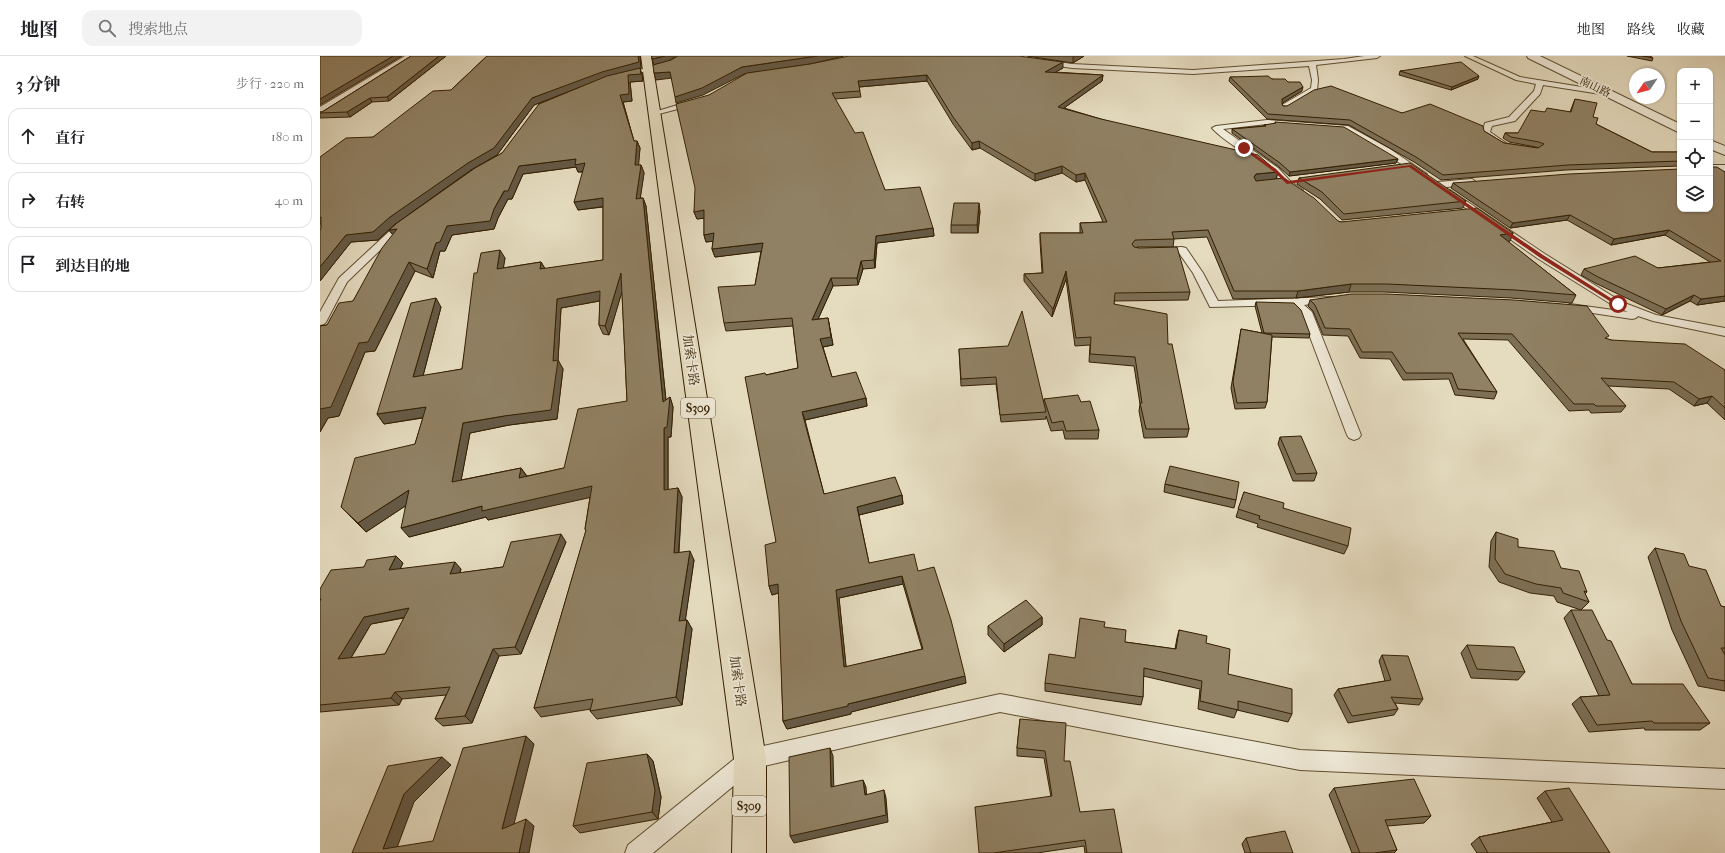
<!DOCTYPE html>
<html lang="zh">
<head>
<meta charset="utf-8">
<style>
	:root { --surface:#fff; --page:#f2f2f2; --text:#202124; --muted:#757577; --line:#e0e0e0 }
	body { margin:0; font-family:"IM FELL French Canon","Noto Serif SC",serif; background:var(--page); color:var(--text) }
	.controls { position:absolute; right:12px; top:12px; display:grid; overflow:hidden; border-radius:8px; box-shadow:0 1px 3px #0004 }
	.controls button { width:36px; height:36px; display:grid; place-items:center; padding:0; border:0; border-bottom:1px solid var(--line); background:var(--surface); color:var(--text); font:20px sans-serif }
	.compass { position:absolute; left:1309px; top:12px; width:36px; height:36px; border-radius:50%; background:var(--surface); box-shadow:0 1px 3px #0004; rotate:235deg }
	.stop { position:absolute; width:12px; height:12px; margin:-9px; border:3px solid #8f2418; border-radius:50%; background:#fff }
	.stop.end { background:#8f2418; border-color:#fff; box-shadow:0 1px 4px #0008 }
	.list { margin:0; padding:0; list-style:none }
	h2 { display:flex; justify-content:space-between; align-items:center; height:52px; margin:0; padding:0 16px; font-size:17px }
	h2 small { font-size:13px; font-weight:400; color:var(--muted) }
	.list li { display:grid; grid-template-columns:26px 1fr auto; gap:12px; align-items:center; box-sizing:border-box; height:56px; margin:0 8px 8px; padding:0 8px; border:1px solid var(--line); border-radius:12px }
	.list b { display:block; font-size:15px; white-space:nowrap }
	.list em { font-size:13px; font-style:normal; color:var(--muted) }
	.icon { flex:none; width:22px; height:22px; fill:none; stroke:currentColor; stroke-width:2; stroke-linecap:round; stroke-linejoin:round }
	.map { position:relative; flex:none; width:1405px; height:797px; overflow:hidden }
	header { display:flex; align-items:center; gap:24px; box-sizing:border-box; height:56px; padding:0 20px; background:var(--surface); border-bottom:1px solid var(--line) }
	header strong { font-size:19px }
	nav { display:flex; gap:22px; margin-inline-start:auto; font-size:14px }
	.search { width:280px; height:36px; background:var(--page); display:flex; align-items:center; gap:10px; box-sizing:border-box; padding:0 14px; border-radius:12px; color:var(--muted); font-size:15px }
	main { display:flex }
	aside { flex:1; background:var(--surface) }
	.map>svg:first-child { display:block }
</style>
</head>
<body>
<header>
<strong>地图</strong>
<div class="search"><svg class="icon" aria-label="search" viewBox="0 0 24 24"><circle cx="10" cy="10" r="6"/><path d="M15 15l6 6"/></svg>搜索地点</div>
<nav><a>地图</a><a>路线</a><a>收藏</a></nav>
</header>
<main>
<aside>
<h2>3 分钟<small>步行 · 220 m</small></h2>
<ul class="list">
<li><svg class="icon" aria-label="ahead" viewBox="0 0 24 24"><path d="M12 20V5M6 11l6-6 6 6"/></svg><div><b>直行</b></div><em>180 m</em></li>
<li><svg class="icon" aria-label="right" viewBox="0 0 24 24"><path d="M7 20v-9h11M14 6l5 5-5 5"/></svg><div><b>右转</b></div><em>40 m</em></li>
<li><svg class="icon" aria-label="arrive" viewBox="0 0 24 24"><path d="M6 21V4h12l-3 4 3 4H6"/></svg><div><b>到达目的地</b></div></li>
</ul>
</aside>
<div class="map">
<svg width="1405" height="797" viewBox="0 0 1405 797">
	<rect width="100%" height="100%" fill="#e5dcc0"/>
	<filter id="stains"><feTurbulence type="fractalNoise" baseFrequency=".005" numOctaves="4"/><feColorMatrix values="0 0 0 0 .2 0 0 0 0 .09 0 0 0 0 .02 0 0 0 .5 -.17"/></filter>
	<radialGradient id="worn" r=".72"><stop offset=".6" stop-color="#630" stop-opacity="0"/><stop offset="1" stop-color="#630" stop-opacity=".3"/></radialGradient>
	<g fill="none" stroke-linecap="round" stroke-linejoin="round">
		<defs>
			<path id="service" d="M359,0H367L352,9L302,21L299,19L348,7Z
				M1044,0H1060L1057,2L996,9L998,24L997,35L965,53H962V49L991,32L992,24L989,10L873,18L752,12L725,8L722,6L725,4L752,8L873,14L1024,3Z
				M1145,0H1153L1200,21L1287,35L1291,37L1287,39L1223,29L1220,38L1195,65L1172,70L1170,76L1186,87L1182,89H1179L1163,79L1162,77L1165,67L1189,61L1214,35L1216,28L1196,24Z
				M374,44L378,46L377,48L335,59L331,57Z
				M947,64L1028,70L1070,93L1107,118L1106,120H1100L1064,97L1023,74L947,68L903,73L958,112L970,125L983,134L978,137C966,134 960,123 952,116C935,101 906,88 892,72L896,70Z
				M1390,109H1405V115H1390Z
				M1152,123L1156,126L1155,128L1118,132L1114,129L1118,126Z
				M1130,134L1225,198L1302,246L1336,259L1405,272V280L1333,265L1318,260L1316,262L1312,263L1246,253L1244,251L1250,248L1308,256L1294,250L1217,202L1127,139L1125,137L1127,135Z
				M87,163L92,166L81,174L27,226L6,266L4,268L0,269V256L19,222L75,170Z
				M862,191L866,192L883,217L898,245L1012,241L1014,243L1012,245L984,249L992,256L1041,379L1039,382L1034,384L1029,382L1027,379L981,257L972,249L890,251L873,217L859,197L838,198L833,195L838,192Z
				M680,638L980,694L1405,713V733L980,714L680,656L435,712L333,797H305L308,789L423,696L430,693Z"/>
			<path id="minor" d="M85,0H97L4,59L0,60V51Z"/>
			<path id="tertiary" d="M1207,0H1220L1360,68V77L1208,2Z
				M1390,84L1405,90V99L1390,93Z"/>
			<path id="primary" d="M321,0H331L446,703V797H412L414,703Z"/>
		</defs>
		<use href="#service" stroke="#604e30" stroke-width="2"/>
		<use href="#minor" stroke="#604e30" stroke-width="2"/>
		<use href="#tertiary" stroke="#604e30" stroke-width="2"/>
		<use href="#primary" stroke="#341f00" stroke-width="2"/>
		<use href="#service" fill="#eee8d6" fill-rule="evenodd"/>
		<use href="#minor" fill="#eee8d6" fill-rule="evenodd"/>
		<use href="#tertiary" fill="#eee8d6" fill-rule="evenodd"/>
		<use href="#primary" fill="#e5dcc0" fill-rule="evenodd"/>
	</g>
	<path fill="#7c6f56" stroke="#341f00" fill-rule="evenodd" d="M91,0H126L69,45L52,46L30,61L0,62V56H2Z
		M167,0H320L321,12L320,13L322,18L323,25L310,26L312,45L303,46L314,85H317L320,92L318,109H321L324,117L320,142H323L326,150L346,344L350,341L353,351L351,381H348V434L358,432L362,441L359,496L374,504L365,564H367L372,573L362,649L277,663L270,655L271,653L221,661L214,652L266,475L265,473L270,441L168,464L166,461L89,481L85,450L46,476L21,451L95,388L103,362L64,368L57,358L121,251L103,320L142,313L157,217L185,202L183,212L221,206L225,213L283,204V151L258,154L263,116H258L256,111L203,118L192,143H188L178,162L174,173L132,179L125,195H120L113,222L95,215L55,295L45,296L19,360L8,362L0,376V270L7,269L33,245L73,179L69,174L182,97L257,32L214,49L177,99L151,114L74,169L58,184L31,186L0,225V174L1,173V168H0V101L53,81L131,34ZM302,235L307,345L244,412L207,420L201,412L141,424L150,377L189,369L237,363L243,313L238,304L241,252L280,245L279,269L283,278L289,279Z
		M707,0H764L753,7Z
		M1307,0H1330L1333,2L1332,5Z
		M490,8L743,12L735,16L783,19L782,25L744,52L958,116L956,123L944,124L1018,165L1021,166L1193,177L1190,185H1187L1256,239L1252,247L1191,242L1064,236H1029L976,242L913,243L887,181L854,183L853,191H817L870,236L868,244L794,245V248L848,288L869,373L867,381L824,382L819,355L820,348L814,310L769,306L770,289L755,290L746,223L732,261L704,225V218L722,217L720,185V177H760V167L783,166L765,124L756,126L742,117L715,125L660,92L652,94L633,68L607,25L539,31L541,41L515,43L565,134L613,172L614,180L557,187L555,212L543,213L538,229L513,230L498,263L508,262L513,289L503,291L512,321L546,342L547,350L485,364L504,438L582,439L583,448L539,459L549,507L598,515L646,627L531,656V658L467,673L463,665L459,537L452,539L449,530L456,486L446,319L478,312L473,270L406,275L404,267L435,229L441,195L395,201L392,193L393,185L386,186L384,179V162L377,163L374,156L389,39ZM583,528L602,593L526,611L519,542Z
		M1080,15L1158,23L1131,34L1079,19Z
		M910,21L952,23L968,26L982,35L962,47V48L963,50L1082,57L1164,75L1184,87L1218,92H1219L1216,91L1189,86L1183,82L1185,77H1198L1225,56H1250L1255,43L1273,61L1276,68L1332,96H1360V110L1246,114L1121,124L1094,106L1029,69L947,63L909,25Z
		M955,66L1078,103L1076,107L969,120L959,111L912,77V73L943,70L944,69L955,68Z
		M1390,107L1405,245L1377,249L1370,245L1342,259L1275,227L1261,219L1264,213L1338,212L1390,206L1345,179L1291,189L1247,164L1190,172L1131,132L1133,127L1360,153Z
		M979,122L1146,145L1143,152L1022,164L1000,143L977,128Z
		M660,155L658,177H631V169Z
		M990,244L1287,283L1405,314V364L1387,347L1374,350L1349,333L1288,330L1306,350L1301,356L1271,357L1269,354L1249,355L1188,284L1143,283L1177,336L1174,343L1135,339L1129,323L1083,324L1070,303L1040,302L1028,280L1003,279L993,255L988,250Z
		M936,246L990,278L989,282L952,281L947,346L945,352L915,353L911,332L921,273L942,277L935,250Z
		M639,293L724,345V343L761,346L779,374L778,383H745L743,374L731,375L726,360V363L681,366L676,328L641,330Z
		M960,381L997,417L994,425H973L958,388Z
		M845,428L916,444L914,452L844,436Z
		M924,436L963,452L1028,490L1024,498L937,471L938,468L916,461Z
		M1176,476L1198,491L1241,512L1267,536L1265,538L1269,546L1261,554L1237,546L1234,540L1210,537L1179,526L1169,511L1171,485Z
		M246,486L201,598L179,600L152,667L123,670L115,663L126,639L82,643L79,649L0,656V533L44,511L83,507L80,513H141L140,517L183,511ZM84,562L65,598L31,602L51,568Z
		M1335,492L1369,510L1401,550L1405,551V635L1378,630L1352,574L1328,501Z
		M1251,554L1287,584L1312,628L1390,667L1380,674H1325L1324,672L1269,676L1252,648L1260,641L1279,640L1244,562Z
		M722,561V569L684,596L668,579V570Z
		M784,571L805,586L855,593L857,582L859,574L886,587L908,618L972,658L968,666L917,654L914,662L878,653L880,633L823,620V641L821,649L725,635V627L755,602Z
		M1147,589L1205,616L1198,624L1151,622L1141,597Z
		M1062,599L1103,643L1099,649L1075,647L1078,653L1074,659L1028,667L1014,639L1018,633L1065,625L1059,605Z
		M700,663L744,705L760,756L802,797H765L764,790L717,797H659L731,741L724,702L697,700V692Z
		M327,698L333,705L341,741L338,763L260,777L253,770Z
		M1014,732L1111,760L1104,767L1067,770L1077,794L1074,797H1032L1009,739Z
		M1225,735L1290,797H1157L1151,788L1159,781L1232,766L1217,742Z
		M926,782L973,797H925L922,788Z"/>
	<path fill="#655a46" stroke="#341f00" d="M73,0H82L0,49V43Z
		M119,0H126L69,45L67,41Z
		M318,0H320L321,12L320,13L322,18L323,25L310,26L312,45L303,46L316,93L284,22L214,49L177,99L151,114L74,169L58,184L31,186L0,225V211L26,179L70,161L212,42Z
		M345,0H356L347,6L334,9L332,3Z
		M497,0H524L491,8L424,18L383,39L356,47L355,41L422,11Z
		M754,0H764L753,7V1Z
		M743,6V12L725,22V16Z
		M350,16L352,22L336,24L334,17Z
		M607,19V25L539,31L538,25Z
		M783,19L782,25L737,57L738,51Z
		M1159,20L1158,23L1131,34L1132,31Z
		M983,31L982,35L961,48L962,43Z
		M50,42L52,46L30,61L27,56Z
		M317,85L320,92L318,117L315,109Z
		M659,85L660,92L652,94V87Z
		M256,103L265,107L268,115L258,116L256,111L203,118L192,143H188L178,162L174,173L132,179L125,195H120L113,222L107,213L116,187L127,170L174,153L199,110Z
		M1078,103L1076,107L969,120L970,116Z
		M321,109L324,117L319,151L316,143Z
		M742,110V117L715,125V118Z
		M958,116L956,123L935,126L934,121L936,118Z
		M765,117V124L756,126V119Z
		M283,142L287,150L258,154L254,146Z
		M323,142L326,150L347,355L343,346Z
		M659,147L660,155L658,177L657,169Z
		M384,154L386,162L377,163L374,156Z
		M1250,159L1247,164L1190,172L1193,167Z
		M613,172L614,180L557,187L555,212L554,204L556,180Z
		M77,173L75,182L69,174Z
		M1349,174L1345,179L1291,189L1294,183Z
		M394,177L396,185L386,186L384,179Z
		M1193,177L1190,185L1176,187L1180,179Z
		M443,187L445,195L395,201L392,193Z
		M180,194L185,202L182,221L177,213Z
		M541,205L543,213L538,229L537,222Z
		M89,206L95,215L55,295L45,296L19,360L8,362L0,376V353L39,287Z
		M221,206L226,214L220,213Z
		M746,215V223L732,261L733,253Z
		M301,217L305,226L289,279L285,270Z
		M511,222L513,230L494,272L492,264Z
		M1031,228L1029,236L976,242L978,235Z
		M280,235L284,244L241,252L238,304L243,313L237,363L189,369L150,377L139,436L132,426L143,367L184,360L233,305L237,243Z
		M1374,239L1370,245L1342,259L1346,253Z
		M1405,240V245L1377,249L1381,243Z
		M116,242L121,251L100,331L93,321Z
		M508,262L513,289L502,291L500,283Z
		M1392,340L1387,347L1374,350L1379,343Z
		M350,341L353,351L351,381H348V444L344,434V372Z
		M546,342L547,350L485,364L482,356Z
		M106,351L112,360L64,368L57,358Z
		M201,412L207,421L199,422Z
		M272,430L277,440L168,464L166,461L89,481L81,472L162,450Z
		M358,432L362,441L358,506L354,497Z
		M89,434L96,443L46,476L38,467Z
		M582,439L583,448L539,459L537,451Z
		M241,478L246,486L201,598L195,591Z
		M370,495L374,504L364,574L359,565Z
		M76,500L83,507L76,521L69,514Z
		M135,506L141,513L136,525L130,518Z
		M582,520L583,528L519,542L527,619L524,611L516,534Z
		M458,528L461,536L452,539L449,530Z
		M89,552L96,559L51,568L26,610L18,603L44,561Z
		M722,561V569L684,596V588Z
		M367,564L372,573L362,649L356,641Z
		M173,593L179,600L152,667L145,660Z
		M645,620L646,627L531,656V658L467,673L463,665L528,648Z
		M75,636L82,643L79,649L71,642Z
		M206,680L214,688L191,780L182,773Z
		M510,692L513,700L514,738L511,731Z
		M327,698L333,705L341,741L338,763L332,756Z
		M122,701L131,709L94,746L75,797L63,793L84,738Z
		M543,724L546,731L547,746L545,739Z
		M564,734L566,742L568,766L474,787L470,780Z
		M206,763L214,770L209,797H199Z"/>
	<path fill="#908164" stroke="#341f00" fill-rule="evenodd" d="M0,0H73L0,43Z
		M91,0H119L67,41L50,42L27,56L0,57V56H2Z
		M167,0H318L319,6L282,16L212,42L174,92L148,107L70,161L53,176L26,179L0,211V174L1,173V161H0V101L26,82L53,81L113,35L131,34Z
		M332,0H345L332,3Z
		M358,0H497L422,11L382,32L355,41L350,16L334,17L333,9L351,4Z
		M529,0H699L743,6L725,16L783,19L738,51L781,63L938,99L958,116L936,118L934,121L936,125L964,122L994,142L1018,165L1021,166L1157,152L1193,177L1180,179L1256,239L1195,234L1067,228H1031L978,235H914L888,174L852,176L854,183L815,184L812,188L814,191L819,192L857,191L870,236L795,237L794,248L847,258L848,288H852L869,373H826L820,347H822L815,301L770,298L771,281L756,282L746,215L733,253L704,218L723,217L720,177H763L760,167L787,166L765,117L756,119L742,110L715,118L659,85L652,87L633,61L607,19L538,25L540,35L512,37L535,77L543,76L565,134L600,131L613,172L556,180L554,204L541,205L537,222H511L492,264L508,262L511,281L500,283L512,321L536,316L546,342L482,356L504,438L575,421L582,439L537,451L549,507L594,498L598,515L614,511L631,564L645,620L528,648V650L463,665L458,528L449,530L445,489L456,486L425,321L445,317L446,319L478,312L472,262L404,267L398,231L435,229L443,187L392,193L394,177L384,179V154L374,156L375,132L356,48L389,39L427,17L490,8ZM582,520L603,593L524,611L516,534Z
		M1323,0H1330L1333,2Z
		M1141,6L1159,20L1132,31L1080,15Z
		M320,12L321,18L308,19L309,38L300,39L314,85H317L315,109H321L316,143L323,142L343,346L350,341L347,371L344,372V434L358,432L354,497L370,495L359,565L367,564L356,641L270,655L273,643L214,652L266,474L265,473L272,430L162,455V450L81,472L89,434L38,467L21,451L35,402L95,388L106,351L57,358L91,247L116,242L93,321L142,313L154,217H157L161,197L180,194L177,213L221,206L220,213L283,204V142L254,146L265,107L255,109L256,103L199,110L188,135H184L174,153L170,165L127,170L120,186L116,187L107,213L89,206L48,286L39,287L11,351L0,353V270L7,269L19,247L33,245L62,192L77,173L69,174L77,167L155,112L182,97L219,48L287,20ZM301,217L307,345L258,353L244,412L199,422L201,412L132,426L143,367L184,360L231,354L238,304L233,305L237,243L280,235L279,269L285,270Z
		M948,20L952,23H965L968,26H980L983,31L962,43V48L963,50H967L994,34L1011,30L1082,57L1110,48L1163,70L1164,75L1184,87L1218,92L1224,88L1219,86L1191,81L1185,77H1198L1211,54L1225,56L1227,52L1251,56L1255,43L1277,47L1273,61L1278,62L1276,68L1332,96H1360V105L1248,109L1123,119L1096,101L1030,64L948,58L910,21Z
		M955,66L1024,71L1078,103L970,116L960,107L912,73L946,70L944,69L956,67Z
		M1090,107L1146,145L1024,158L1002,136L979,122Z
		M1390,107L1392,108V111H1397L1405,116V240L1381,243L1374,239L1346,253L1278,221L1264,213L1315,200L1338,212L1401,205L1349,174L1294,183L1250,159L1193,167L1133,127L1249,118L1360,113V153H1390Z
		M634,147H659L657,169H631Z
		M1031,238H1066L1194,244L1267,250L1289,280L1285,282L1291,284L1365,288L1405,314V352L1392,340L1379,343L1354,326L1281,322L1306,350H1276L1274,348H1254L1192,278L1138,277L1177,336L1138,333L1132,317H1086L1072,296H1042L1030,273L1005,272L995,249L990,244Z
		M936,246L974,247L981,254L990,278L944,277Z
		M702,255L726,356L680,359L676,321L641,323L639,293L688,290Z
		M921,273L952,279L947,346L917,347L913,326Z
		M758,339L761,346L770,345L779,374L746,375L743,365L732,367L724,343Z
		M981,380L997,417L976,418L960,381Z
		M850,410L919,426L916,444L845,428Z
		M924,436L964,447L963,452L1031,472L1028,490L939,463L940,460L918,453Z
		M1176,476L1198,483V491L1234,495L1241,512L1259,515L1267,536L1264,535L1269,546L1243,537L1241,532L1216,528L1185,518L1175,503Z
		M241,478L195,591L173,593L145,660L115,663L130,631L75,636L71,642L0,649V545L1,543H0V533L11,514L44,511L47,504L76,500L69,514L135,506L130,518L183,511L191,486ZM89,552L65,598L18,603L44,561Z
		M1335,492L1364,498L1369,510L1386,514L1401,550L1405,551V592H1401L1405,599V625L1388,622L1361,565Z
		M706,544L722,561L684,588L668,570Z
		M1251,554H1272L1287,584L1291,585L1312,628H1363L1390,667H1334L1332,665L1277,669L1260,641L1290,639Z
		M760,562L785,566L784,571L806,574L805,586L856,593L859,574L887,580L886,587L910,593L908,618L972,633V658L918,645V654L880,645L882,625L824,612L823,641L725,627L729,598L755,602Z
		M1147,589L1194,591L1205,616L1157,613Z
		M1062,599L1088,600L1103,643L1071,641L1078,653L1032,660L1018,633L1071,624Z
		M700,663L746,667L744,705H750L760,756L794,753L802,797H767L765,784L673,797H659L655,751L732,740L725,695L697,692Z
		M206,680L182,773L206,763L199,797H32L68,710L122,701L84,738L63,793L113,785L143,692Z
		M510,692L511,731L543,724L545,739L564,734L566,759L470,780L469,701Z
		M327,698L335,734L332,756L253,770L267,707Z
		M1094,723L1111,760L1065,764L1077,794L1054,797H1040L1014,732Z
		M1249,732L1290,797H1168L1159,781L1243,764L1225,735Z
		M965,775L973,797H931L926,782Z"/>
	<path fill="#8f2418" d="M924,91L956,113L968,125L1091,109L1223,199L1300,248L1296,249L1219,201L1089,111L967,128L953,115L923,93Z"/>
	<g text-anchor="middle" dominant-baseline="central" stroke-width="3.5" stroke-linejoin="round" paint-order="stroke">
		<g font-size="11" fill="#341f00" stroke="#eee8d6">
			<text transform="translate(1275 31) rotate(26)">南山路</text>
		</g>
		<g fill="#eee8d6" stroke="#6c5b40" stroke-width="1">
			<rect x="361" y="342" width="34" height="20" rx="3"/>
			<rect x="412" y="740" width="34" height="20" rx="3"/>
		</g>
		<g font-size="12" font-weight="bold" fill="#341f00">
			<text x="378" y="352">S309</text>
			<text x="429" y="750">S309</text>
		</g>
		<g font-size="13" fill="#341f00" stroke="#eee8d6">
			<text transform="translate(371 304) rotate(82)">加索卡路</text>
			<text transform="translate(418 625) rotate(82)">加索卡路</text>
		</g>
	</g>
	<rect width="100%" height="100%" filter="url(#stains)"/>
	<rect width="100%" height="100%" fill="url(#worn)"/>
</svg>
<div class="controls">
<button>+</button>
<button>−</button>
<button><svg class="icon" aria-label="locate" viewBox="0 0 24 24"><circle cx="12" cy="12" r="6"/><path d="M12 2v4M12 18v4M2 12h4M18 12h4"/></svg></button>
<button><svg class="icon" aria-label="layers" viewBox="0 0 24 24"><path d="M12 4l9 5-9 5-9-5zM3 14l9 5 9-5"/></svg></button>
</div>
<svg class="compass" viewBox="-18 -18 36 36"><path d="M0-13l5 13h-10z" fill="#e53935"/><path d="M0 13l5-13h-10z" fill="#757577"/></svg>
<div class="stop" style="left:1298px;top:248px"></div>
<div class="stop end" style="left:924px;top:92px"></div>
</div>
</main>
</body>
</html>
